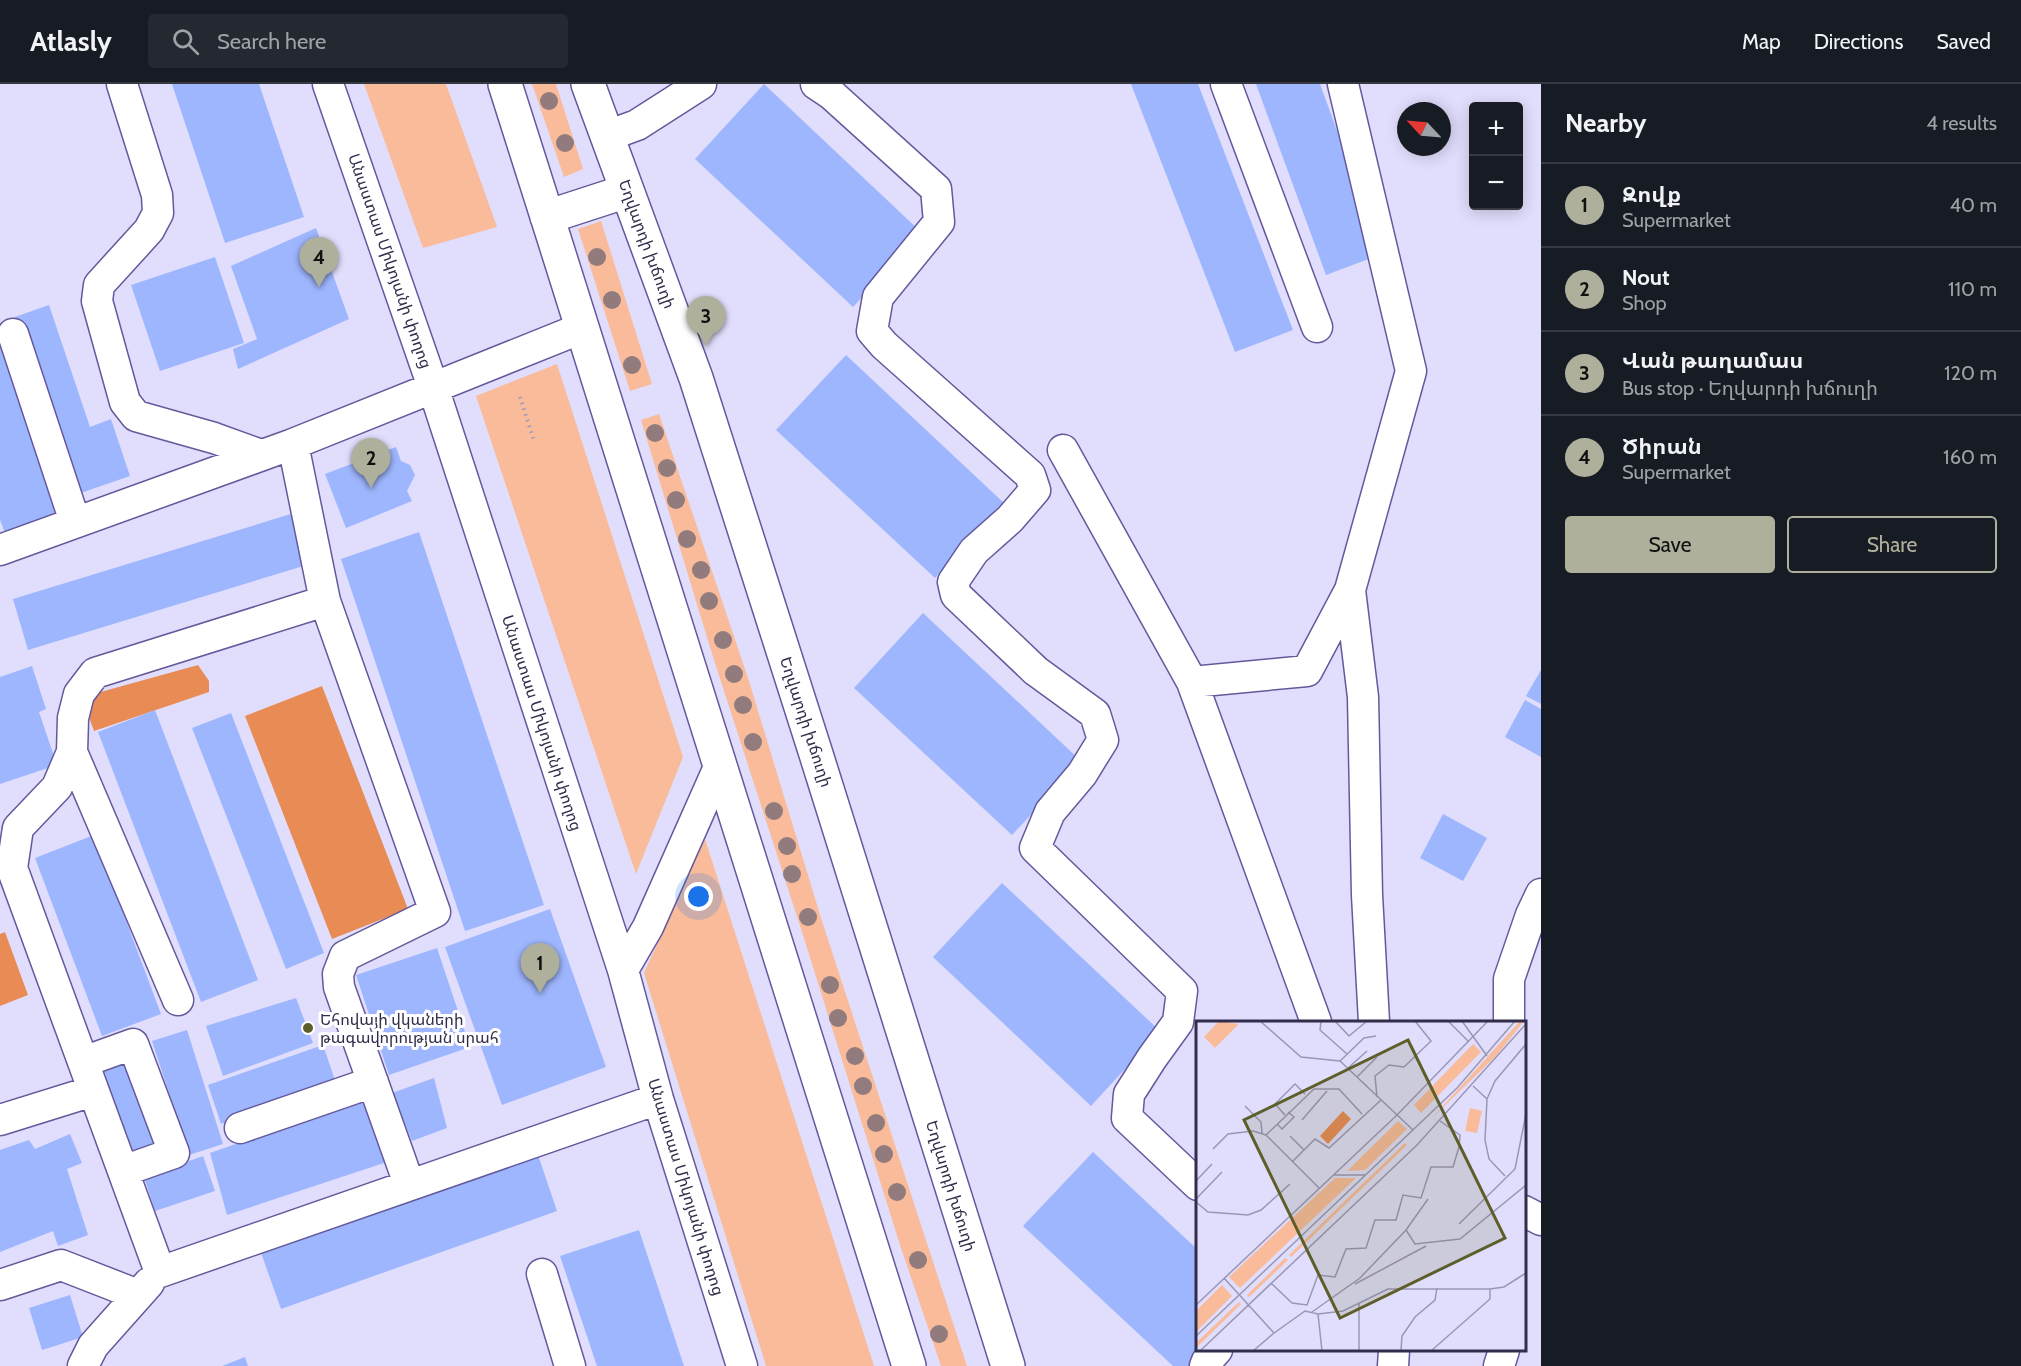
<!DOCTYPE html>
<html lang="en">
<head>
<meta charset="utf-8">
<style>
	:root { --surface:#171b24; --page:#242831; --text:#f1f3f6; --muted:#9ea1a6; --line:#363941; --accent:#afb09b }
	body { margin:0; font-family:Cabin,"Noto Sans Armenian",sans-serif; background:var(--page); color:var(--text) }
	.controls { position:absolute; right:18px; top:18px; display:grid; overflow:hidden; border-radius:6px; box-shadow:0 3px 15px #0003 }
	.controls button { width:54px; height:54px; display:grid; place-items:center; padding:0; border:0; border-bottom:2px solid var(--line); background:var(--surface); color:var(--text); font:30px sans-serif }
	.compass { position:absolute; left:1397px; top:18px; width:54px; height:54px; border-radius:50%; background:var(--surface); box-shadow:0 3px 15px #0003; rotate:296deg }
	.you { position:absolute; left:699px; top:813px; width:21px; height:21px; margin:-15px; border:4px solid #fff; border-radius:50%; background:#1a73e8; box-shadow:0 0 0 9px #1a73e833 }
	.badge { display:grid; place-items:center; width:39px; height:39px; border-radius:50%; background:var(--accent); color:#111; font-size:20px; font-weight:700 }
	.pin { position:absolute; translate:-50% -50px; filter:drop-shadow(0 2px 3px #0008) }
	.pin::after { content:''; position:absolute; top:32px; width:21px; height:18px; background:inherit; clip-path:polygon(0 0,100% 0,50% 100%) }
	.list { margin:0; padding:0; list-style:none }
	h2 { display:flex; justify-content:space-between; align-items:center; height:78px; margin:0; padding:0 24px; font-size:26px }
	h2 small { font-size:20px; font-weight:400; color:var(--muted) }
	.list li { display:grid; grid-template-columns:39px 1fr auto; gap:18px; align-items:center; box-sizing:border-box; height:84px; padding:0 24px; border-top:2px solid var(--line) }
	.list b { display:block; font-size:22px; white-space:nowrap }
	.list p { margin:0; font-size:20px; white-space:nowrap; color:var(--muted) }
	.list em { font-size:20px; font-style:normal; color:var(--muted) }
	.actions { display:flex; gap:12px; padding:18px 24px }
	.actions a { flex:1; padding:14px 0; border:2px solid var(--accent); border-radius:6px; text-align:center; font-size:21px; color:var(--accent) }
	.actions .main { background:var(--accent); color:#111 }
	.icon { flex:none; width:33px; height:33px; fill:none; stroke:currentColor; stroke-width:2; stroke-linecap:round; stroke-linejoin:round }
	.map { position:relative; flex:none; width:1541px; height:1282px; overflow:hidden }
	header { display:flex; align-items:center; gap:36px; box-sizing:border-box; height:84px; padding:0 30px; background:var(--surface); border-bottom:2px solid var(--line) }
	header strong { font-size:28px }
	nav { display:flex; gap:33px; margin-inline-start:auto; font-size:21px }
	.search { width:420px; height:54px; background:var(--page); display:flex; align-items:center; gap:15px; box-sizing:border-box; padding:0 21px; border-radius:6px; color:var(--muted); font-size:22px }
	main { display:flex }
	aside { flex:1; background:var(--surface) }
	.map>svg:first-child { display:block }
</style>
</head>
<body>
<header>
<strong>Atlasly</strong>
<div class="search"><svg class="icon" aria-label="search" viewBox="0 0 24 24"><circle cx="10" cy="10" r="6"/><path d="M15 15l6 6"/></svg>Search here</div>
<nav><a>Map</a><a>Directions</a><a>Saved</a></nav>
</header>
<main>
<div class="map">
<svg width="1541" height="1282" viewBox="0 0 1541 1282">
	<rect width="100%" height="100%" fill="#e0defc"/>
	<path fill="#f9bb9a" d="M364,0H446L497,143L423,164Z
		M532,0H556L583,85L564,93Z
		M601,137L652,300L630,307L578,145Z
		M557,280L683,673L636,790L476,312Z
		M659,330L748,594L821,834L967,1282H941L900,1161L802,848L713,573L641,336Z
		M705,755L874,1282H766L644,889Z"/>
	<path fill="#e98b55" d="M198,581L209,597V608L94,647L87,628L97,609Z
		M322,602L408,825L332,855L245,632Z
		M5,848L28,911L0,922V850Z"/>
	<path fill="#9eb6fe" d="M172,0H259L304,133L225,159Z
		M764,0L922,149L853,223L695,75Z
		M1131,0H1198L1293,246L1235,268Z
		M1256,0H1320L1382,170L1326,191Z
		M316,144L349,235L238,285L233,265L257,255L231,182Z
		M215,173L244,259L160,287L131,201Z
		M49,221L90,343L111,335L130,392L75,411L15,233Z
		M0,256L62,430L5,449L0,436Z
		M846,271L1004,419L935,494L776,346Z
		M396,363L401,377L410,381L415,391L407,407L412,417L346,444L325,390Z
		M294,429L310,480L28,566L13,515Z
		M419,448L544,821L465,847L341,475Z
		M923,529L1081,677L1012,751L854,604Z
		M32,582L46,625L39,628L57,681L0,700V593Z
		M1541,586V620L1526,612Z
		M1525,616L1541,625V673L1505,653Z
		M155,626L258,896L201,918L98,648Z
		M231,629L324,869L286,885L192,644Z
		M1443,730L1487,754L1463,797L1420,774Z
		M94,751L161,930L102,952L35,774Z
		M1002,799L1160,947L1091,1022L933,873Z
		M550,825L606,983L502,1021L445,863Z
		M437,864L470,963L389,991L356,891Z
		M296,914L313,959L223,992L206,942Z
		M187,946L223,1060L189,1071L152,957Z
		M323,961L336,999L221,1040L208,1001Z
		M124,974L157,1065L128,1076L96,987Z
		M434,994L447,1044L412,1057L392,1009Z
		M367,1014L390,1077L227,1131L210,1069Z
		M70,1050L82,1079L67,1085L88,1151L58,1162L53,1147L0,1168V1066L29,1056L35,1065Z
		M537,1068L557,1127L281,1225L260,1166Z
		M1093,1068L1198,1166V1266H1204L1189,1282H1173L1023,1142Z
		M203,1072L215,1107L155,1127L144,1093Z
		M639,1146L684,1282H597L560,1172Z
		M70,1211L83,1253L42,1266L29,1224Z
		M245,1273L248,1282H222Z"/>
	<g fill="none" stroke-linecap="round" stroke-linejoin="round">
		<defs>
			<path id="minor" d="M122,0L157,111L158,129L149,146L99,201L97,217L125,318L136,332L214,354L261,371
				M328,0L433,303L623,886L658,1015L742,1282
				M816,0L831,10L936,105L939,138L878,213L872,247L884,261L1030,391L1035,406L1010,435L974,467L953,498L956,511L1036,587L1095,630L1103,656L1082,690L1050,728L1035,764L1182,907L1178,938L1152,974L1129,1010L1127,1034L1198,1101
				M1226,0L1317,243
				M607,52L637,41L701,0
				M13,250L75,438
				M293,360L325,517L435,828L345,872L338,890L339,903L409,1100
				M1063,366L1192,598L1316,938
				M0,466L293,360L582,244
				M1350,506L1363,613L1367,811L1374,938
				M325,517L95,589L79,610L73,634L72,668L57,703L18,744L12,784L160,1188L658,1015
				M1192,598L1307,587L1350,506L1411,287L1343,0
				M72,668L178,916
				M623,886L648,843L719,683
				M1509,938V895L1531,831L1541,810
				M83,978L133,960L174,1069L123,1087
				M0,1036L93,1007
				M240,1044L373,998
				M1524,1127L1541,1136
				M542,1190L570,1282
				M0,1201L61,1181L138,1211
				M83,1282L93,1262L149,1199
				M1205,1282L1207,1277L1217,1266
				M1393,1282L1394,1266
				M1499,1282L1504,1266"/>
			<path id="major" d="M505,0C641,427 774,855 909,1282
				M588,0L696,294L816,670L1008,1282
				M547,133L627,107"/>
		</defs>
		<use href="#minor" stroke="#63599b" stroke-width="33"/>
		<use href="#major" stroke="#63599b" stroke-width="36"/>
		<path stroke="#9e9bb9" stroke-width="4" stroke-dasharray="1.5 4.5" stroke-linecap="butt" d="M520,313L534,357"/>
		<use href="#minor" stroke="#fff" stroke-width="30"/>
		<use href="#major" stroke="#fff" stroke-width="33"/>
	</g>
	<g fill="#917b7c">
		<circle cx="549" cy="17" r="9"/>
		<circle cx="565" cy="59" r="9"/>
		<circle cx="597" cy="173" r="9"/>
		<circle cx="612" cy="216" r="9"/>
		<circle cx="632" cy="281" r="9"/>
		<circle cx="655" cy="349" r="9"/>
		<circle cx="667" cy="384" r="9"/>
		<circle cx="676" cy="416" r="9"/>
		<circle cx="687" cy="455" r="9"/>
		<circle cx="701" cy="486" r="9"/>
		<circle cx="709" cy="517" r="9"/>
		<circle cx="723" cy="556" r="9"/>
		<circle cx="734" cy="590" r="9"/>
		<circle cx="743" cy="621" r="9"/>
		<circle cx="753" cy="658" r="9"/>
		<circle cx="774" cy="727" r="9"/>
		<circle cx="787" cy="762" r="9"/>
		<circle cx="792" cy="790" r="9"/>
		<circle cx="808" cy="833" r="9"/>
		<circle cx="830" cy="901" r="9"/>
		<circle cx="838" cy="934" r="9"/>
		<circle cx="855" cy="972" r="9"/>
		<circle cx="863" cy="1002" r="9"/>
		<circle cx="876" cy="1039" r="9"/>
		<circle cx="884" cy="1070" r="9"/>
		<circle cx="897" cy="1108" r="9"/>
		<circle cx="918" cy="1176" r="9"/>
		<circle cx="939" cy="1250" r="9"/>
	</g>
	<circle fill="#5e5e2b" stroke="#fff" stroke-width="2" cx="308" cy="944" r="6"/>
	<g text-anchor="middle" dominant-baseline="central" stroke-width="6" stroke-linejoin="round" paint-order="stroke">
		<g font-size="16" fill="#312d4b" stroke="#fff">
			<text transform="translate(647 160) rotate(70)">Եղվարդի խճուղի</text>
			<text transform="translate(390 177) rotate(71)">Անաստաս Միկոյանի փողոց</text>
			<text transform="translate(806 638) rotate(72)">Եղվարդի խճուղի</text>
			<text transform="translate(542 639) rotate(72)">Անաստաս Միկոյանի փողոց</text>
			<text transform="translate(951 1102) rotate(73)">Եղվարդի խճուղի</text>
			<text transform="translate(686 1103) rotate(73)">Անաստաս Միկոյանի փողոց</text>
		</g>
		<g font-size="16" fill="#312d4b" stroke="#fff" text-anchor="start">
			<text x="320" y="935">Եհովայի վկաների<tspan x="320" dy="18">թագավորության սրահ</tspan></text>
		</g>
	</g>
	<g transform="translate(1196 937)">
		<rect width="330" height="330" fill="#e0defc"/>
		<path d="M23,0L43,3L19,27L8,16ZM324,0H328L300,35L236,97ZM277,23L285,31L225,92L218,84ZM274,87L286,90L281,112L269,110ZM202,100L211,108L169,149L151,150ZM209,122L211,124L95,236L93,234ZM139,157H160L44,267L33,256ZM89,237L92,239L53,276L51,274ZM26,264L36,275L0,311V290ZM43,281L45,283L0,327V322Z" fill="#f9bb9a"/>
		<path d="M147,90L155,98L132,123L124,115Z" fill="#e98b55"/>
		<path fill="none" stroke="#9a97b5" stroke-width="1.5" d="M64,0L105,36L144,40L217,109M125,0L124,9L151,33M139,0L153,15L171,0M252,0L273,21M266,0L291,35M144,40L168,17L180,15M152,47L171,30M161,56L181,36M277,65L291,78L289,119L293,138L309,155M181,76L179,55L193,44L208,46L235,20L219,0M291,78L299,60L330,23M49,85L65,101L66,112M89,94L79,83L99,63L109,73M106,99L131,70M81,103L86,108L98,96L92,91M94,115L108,129M17,128L32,113L57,110L70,114M97,140L119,118L133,127L185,79M138,154H170M0,160L16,143M123,167L70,114L118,68H143L166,93M0,178L26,151M0,181L12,191L52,194L65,189L94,163M263,203L319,148L330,93M210,209L219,223L264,218L330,164M28,257L78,312L109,290L122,293L147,290L192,268H294L308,266L330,252M75,262L96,282L111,284L122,254L139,256L150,228L170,227L179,199H200L207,174L225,177L235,146H257L263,126L264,114L244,100M159,263L230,225M0,284L201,94L292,0M116,291L164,257L210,209L232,178M122,293L126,330M0,315L261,67L319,0M4,330L221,124L330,3M57,330L78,312M163,330V282M205,330L206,315L219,296L239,279L241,267M235,330L294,278V268"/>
		<path fill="#5e5e2b" fill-opacity="0.15" stroke="#5e5e2b" stroke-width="3" d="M212,19L309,217L144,297L48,99Z"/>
		<rect width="330" height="330" fill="none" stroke="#312d4b" stroke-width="3"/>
	</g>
</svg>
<div class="controls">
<button>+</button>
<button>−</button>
</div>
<svg class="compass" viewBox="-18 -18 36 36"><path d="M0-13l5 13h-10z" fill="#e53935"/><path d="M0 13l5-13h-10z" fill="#9ea1a6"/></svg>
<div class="you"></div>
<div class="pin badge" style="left:540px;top:909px">1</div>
<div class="pin badge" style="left:371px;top:404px">2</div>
<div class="pin badge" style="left:706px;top:262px">3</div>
<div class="pin badge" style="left:319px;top:203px">4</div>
</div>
<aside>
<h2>Nearby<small>4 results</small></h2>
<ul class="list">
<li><span class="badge">1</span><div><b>Զովք</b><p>Supermarket</p></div><em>40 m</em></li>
<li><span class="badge">2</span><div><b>Nout</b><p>Shop</p></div><em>110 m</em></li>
<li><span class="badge">3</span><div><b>Վան թաղամաս</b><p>Bus stop · Եղվարդի խճուղի</p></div><em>120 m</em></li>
<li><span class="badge">4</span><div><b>Ծիրան</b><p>Supermarket</p></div><em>160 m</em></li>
</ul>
<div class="actions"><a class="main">Save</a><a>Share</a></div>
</aside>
</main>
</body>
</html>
